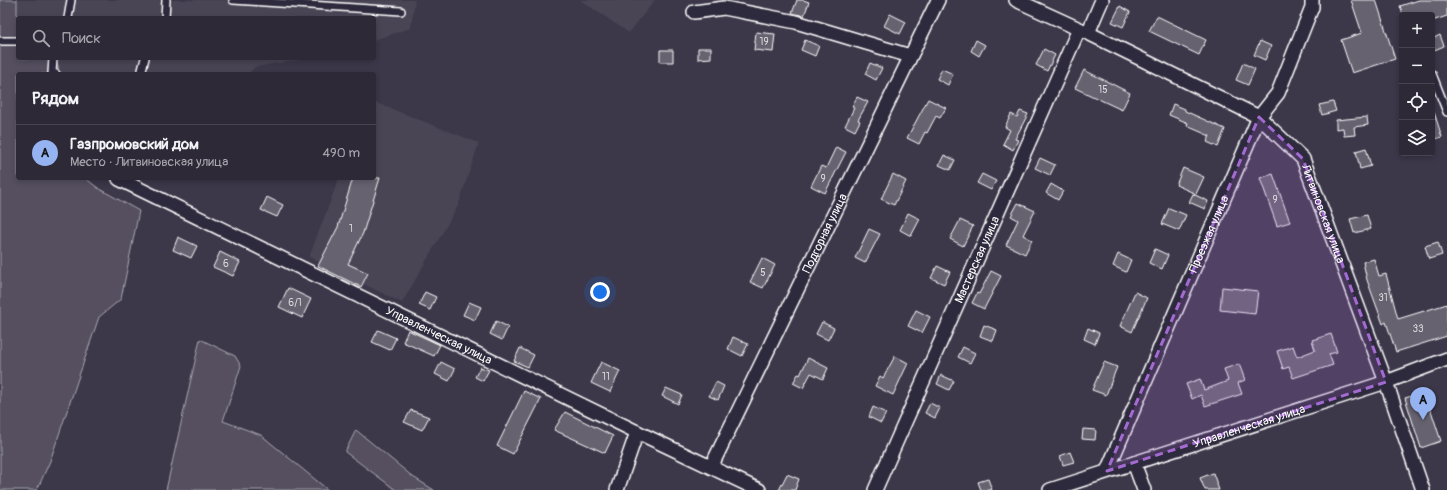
<!DOCTYPE html>
<html lang="ru">
<head>
<meta charset="utf-8">
<style>
	:root { --surface:#2d2937; --page:#393542; --text:#f1f3f6; --muted:#a7a6ad; --line:#484552; --accent:#95b2f1 }
	body { margin:0; font-family:Pangolin,sans-serif; background:var(--page); color:var(--text) }
	.controls { position:absolute; right:12px; top:12px; display:grid; overflow:hidden; border-radius:4px; box-shadow:0 2px 6px #0003 }
	.controls button { width:36px; height:36px; display:grid; place-items:center; padding:0; border:0; border-bottom:1px solid var(--line); background:var(--surface); color:var(--text); font:20px sans-serif }
	.you { position:absolute; left:600px; top:292px; width:14px; height:14px; margin:-10px; border:3px solid #fff; border-radius:50%; background:#1a73e8; box-shadow:0 0 0 6px #1a73e833 }
	.badge { display:grid; place-items:center; width:26px; height:26px; border-radius:50%; background:var(--accent); color:#111; font-size:13px; font-weight:700 }
	.pin { position:absolute; translate:-50% -33px; filter:drop-shadow(0 1px 2px #0008) }
	.pin::after { content:''; position:absolute; top:21px; width:14px; height:12px; background:inherit; clip-path:polygon(0 0,100% 0,50% 100%) }
	.list { margin:0; padding:0; list-style:none }
	h2 { display:flex; justify-content:space-between; align-items:center; height:52px; margin:0; padding:0 16px; font-size:17px }
	h2 small { font-size:13px; font-weight:400; color:var(--muted) }
	.list li { display:grid; grid-template-columns:26px 1fr auto; gap:12px; align-items:center; box-sizing:border-box; height:56px; padding:0 16px; border-top:1px solid var(--line) }
	.list b { display:block; font-size:15px; white-space:nowrap }
	.list p { margin:0; font-size:13px; white-space:nowrap; color:var(--muted) }
	.list em { font-size:13px; font-style:normal; color:var(--muted) }
	.icon { flex:none; width:22px; height:22px; fill:none; stroke:currentColor; stroke-width:2; stroke-linecap:round; stroke-linejoin:round }
	.map { position:relative; flex:none; width:1447px; height:490px; overflow:hidden }
	.search { position:absolute; background:var(--surface); box-shadow:0 2px 6px #0003; left:16px; top:16px; width:360px; height:44px; display:flex; align-items:center; gap:10px; box-sizing:border-box; padding:0 14px; border-radius:4px; color:var(--muted); font-size:15px }
	.panel { position:absolute; background:var(--surface); box-shadow:0 2px 6px #0003; left:16px; top:72px; width:360px; height:108px; border-radius:4px }
	.map>svg:first-child { display:block }
</style>
</head>
<body>
<div class="map">
<svg width="1447" height="490" viewBox="0 0 1447 490">
	<rect width="100%" height="100%" fill="#3c3749"/>
	<filter id="ink" filterUnits="userSpaceOnUse"><feTurbulence type="fractalNoise" baseFrequency=".025" numOctaves="2"/><feDisplacementMap in="SourceGraphic" scale="8" xChannelSelector="R" yChannelSelector="G"/><feConvolveMatrix kernelMatrix="1 2 1 2 8 2 1 2 1" color-interpolation-filters="sRGB"/></filter>
	<g filter="url(#ink)">
		<path fill="#494455" d="M17,0H415L411,28L374,40V18H20L17,15Z
			M580,0H655L629,33Z
			M52,58H311L255,67L248,74H59Z
			M374,102L479,143L458,206L402,303L309,257L339,178H374Z"/>
		<path fill="#555060" stroke="#aaa8b0" d="M0,0H17V14L20,18H18V58H52L58,65L59,74H18V178H85L98,188L139,211L121,299L99,317L50,461L37,490H0Z
			M200,339L235,356L241,366L223,421L261,435L328,490H166Z
			M356,430L413,477L434,490H396L345,452Z"/>
		<path fill="#666270" stroke="#fff" d="M797,0H803L809,2L804,16L792,13Z
			M1351,0H1376L1395,59L1352,73L1341,40L1362,33Z
			M1419,0H1447V16L1432,21V15H1403L1400,6Z
			M1120,6L1130,12L1123,27L1112,22Z
			M890,14L906,22L900,34L884,26Z
			M1157,16L1206,40L1199,55L1149,31Z
			M756,32L775,34L773,52L754,50Z
			M1440,35L1444,46L1432,51V39Z
			M805,40L819,46L815,56L801,50Z
			M976,40L985,45L979,56L971,51Z
			M1260,41L1271,46L1265,60L1254,55Z
			M698,48H711V58L698,59Z
			M1044,49L1055,55L1047,71L1036,65Z
			M660,50H673V62H660Z
			M870,63L882,68L876,80L865,74Z
			M1243,63L1255,69L1248,85L1236,80Z
			M942,69L953,74L948,85L937,79Z
			M1084,70L1130,93L1122,110L1075,88Z
			M857,97L868,102L858,120L860,121L855,131L845,126L854,108L852,107Z
			M928,99L946,108L940,118L936,116L927,133L925,132L919,144L907,138Z
			M1333,102L1336,111L1322,115L1319,105Z
			M1173,104L1185,109V111L1225,129L1218,147L1207,142L1210,136L1187,126L1188,123L1169,115Z
			M1020,111L1028,114L1015,139L1018,140L1013,150L1003,144L1010,130L1005,127L1011,114L1017,117Z
			M1432,112H1434L1442,137L1432,140Z
			M1367,117L1368,125L1354,127L1355,135L1344,136L1343,128L1336,129V120Z
			M836,147L846,152L825,193L811,186L821,166L826,168Z
			M1366,148L1371,166L1360,169L1356,151Z
			M944,155L955,160L950,170L939,165Z
			M1040,158L1055,165L1050,175L1035,168Z
			M1183,168L1204,177L1196,194L1176,185Z
			M893,174L906,181L894,205L881,199Z
			M982,174L996,181L991,190L977,183Z
			M1273,174L1290,222L1277,226L1260,178Z
			M353,178H380L363,233L348,264L368,273L361,287L318,266L338,227Z
			M1051,184L1063,191L1058,200L1046,193Z
			M1193,194L1208,201L1205,209L1189,202Z
			M267,197L283,205L277,217L261,210Z
			M1018,203L1035,211L1023,235L1032,240L1025,254L1006,245L1018,220L1011,216Z
			M1169,208L1186,215L1179,231L1162,224Z
			M908,213L920,219L911,236L900,230Z
			M1367,215L1371,229L1354,233L1350,219Z
			M960,220L973,226L963,246L950,239Z
			M869,229L880,234L865,263L855,258Z
			M178,237L197,246L191,258L173,250Z
			M1438,242L1442,255L1429,259L1425,246Z
			M1155,249L1168,255L1162,269L1149,263Z
			M220,252L240,262L233,276L213,267Z
			M1118,254L1131,260L1126,272L1113,266Z
			M762,258L775,265L763,288L750,282Z
			M1374,259L1379,276L1386,274L1398,319L1447,304V336L1396,352L1386,322L1383,324L1367,280L1363,262Z
			M937,266L950,272L944,284L931,278Z
			M991,271L1001,276L984,309L972,303L977,293L979,294Z
			M1222,287L1258,291L1255,314L1220,310Z
			M288,288L311,299L302,318L279,307Z
			M425,292L436,297L430,310L419,305Z
			M1135,292L1147,298L1132,332L1120,326Z
			M469,302L481,307L475,320L463,315Z
			M916,310L930,317L922,333L908,326Z
			M496,321L508,327L502,340L490,334Z
			M822,322L834,328L828,340L816,334Z
			M984,325L997,330L993,341L980,336Z
			M1088,328L1099,333L1095,344L1084,339Z
			M378,330L396,338L390,350L372,342Z
			M408,330L440,345L434,356L403,342Z
			M1331,334L1337,352L1329,354L1333,365L1293,378L1289,367L1283,369L1277,351L1293,346L1297,357L1315,350L1312,340Z
			M733,337L748,344L742,356L728,349Z
			M963,347L975,353L970,363L958,357Z
			M520,348L534,355L528,367L514,361Z
			M895,356L908,363L893,395L875,386L880,376L883,378Z
			M808,358L828,368L823,379L811,373L803,388L793,383L798,374L800,375Z
			M441,362L455,369L449,381L435,374Z
			M601,362L620,371L610,392L591,383Z
			M1104,362L1117,367L1106,395L1092,390Z
			M1239,364L1245,380L1238,383L1242,394L1205,406L1201,395L1192,399L1186,384L1200,379L1204,390L1228,381L1224,369Z
			M480,367L489,370L483,381L475,377Z
			M941,375L954,381L949,390L937,384Z
			M716,382L724,386L718,400L709,396Z
			M666,388L682,395L678,404L662,396Z
			M524,391L541,399L513,454L497,446Z
			M1425,392L1441,441L1421,448L1405,398Z
			M930,403L940,408L935,418L925,413Z
			M873,407L886,413L881,423L869,417Z
			M411,410L429,417L422,430L404,422Z
			M565,412L613,436L605,453L554,430Z
			M1083,429L1096,430L1095,440L1082,439Z
			M1070,452L1074,462L1063,465L1060,456Z
			M1213,473L1219,490H1205L1200,478Z
			M787,474L799,479L795,490H779Z
			M988,479L992,490H981L978,482Z"/>
		<g fill="none" stroke-linecap="round" stroke-linejoin="round">
			<defs>
				<path id="service" d="M233,0L401,11
					M68,18L71,0
					M165,18L166,0
					M0,41H18
					M53,58L52,73L56,74
					M141,74L145,58
					M1432,74L1447,112"/>
				<g id="minor">
					<path id="s1" d="M1016,0L1088,33L1259,117L1303,159L1386,382L1423,490"/>
					<path d="M694,12L724,8L796,22L910,56"/>
					<path d="M1088,33L1102,0"/>
					<path id="s2" d="M119,179L637,432L759,490"/>
					<path d="M1134,463L1144,490"/>
					<path id="s3" d="M711,467L938,0"/>
					<path id="s4" d="M1107,471L1259,117L1278,93L1312,7V0"/>
					<path d="M617,490L637,432"/>
					<path id="s5" d="M875,490L1079,29"/>
					<path id="s6" d="M1050,490L1386,382L1447,359"/>
				</g>
			</defs>
			<use href="#service" stroke="#fff" stroke-width="10"/>
			<use href="#minor" stroke="#fff" stroke-width="16"/>
			<use href="#service" stroke="#2f2a3d" stroke-width="7"/>
			<use href="#minor" stroke="#2f2a3d" stroke-width="13"/>
		</g>
	</g>
	<path fill="#a36bd2" fill-opacity="0.2" stroke="#a36bd2" stroke-width="3" stroke-dasharray="8 5" stroke-linejoin="round" d="M1259,117L1303,159L1386,382L1107,471Z"/>
	<g text-anchor="middle" dominant-baseline="central" stroke-width="3" stroke-linejoin="round" paint-order="stroke">
		<g font-size="10" fill="#d9d8db">
			<text x="764" y="42">19</text>
			<text x="1103" y="90">15</text>
			<text x="823" y="179">9</text>
			<text x="1275" y="200">9</text>
			<text x="351" y="229">1</text>
			<text x="226" y="264">6</text>
			<text x="763" y="273">5</text>
			<text x="1383" y="298">31</text>
			<text x="295" y="303">6/1</text>
			<text x="1418" y="329">33</text>
			<text x="606" y="377">11</text>
		</g>
		<g font-size="12" fill="#fff" stroke="#2f2a3d">
			<text stroke="none"><textPath href="#s1" startOffset="389">Литвиновская улица</textPath></text>
			<text stroke="none"><textPath href="#s3" startOffset="260">Подгорная улица</textPath></text>
			<text stroke="none"><textPath href="#s4" startOffset="258">Проезжая улица</textPath></text>
			<text stroke="none"><textPath href="#s5" startOffset="252">Мастерская улица</textPath></text>
			<text stroke="none"><textPath href="#s2" startOffset="356">Управленческая улица</textPath></text>
			<text stroke="none"><textPath href="#s6" startOffset="209">Управленческая улица</textPath></text>
		</g>
	</g>
</svg>
<div class="controls">
<button>+</button>
<button>−</button>
<button><svg class="icon" aria-label="locate" viewBox="0 0 24 24"><circle cx="12" cy="12" r="6"/><path d="M12 2v4M12 18v4M2 12h4M18 12h4"/></svg></button>
<button><svg class="icon" aria-label="layers" viewBox="0 0 24 24"><path d="M12 4l9 5-9 5-9-5zM3 14l9 5 9-5"/></svg></button>
</div>
<div class="you"></div>
<div class="pin badge" style="left:1423px;top:420px">A</div>
<div class="search"><svg class="icon" aria-label="search" viewBox="0 0 24 24"><circle cx="10" cy="10" r="6"/><path d="M15 15l6 6"/></svg>Поиск</div>
<section class="panel">
<h2>Рядом<small></small></h2>
<ul class="list">
<li><span class="badge">A</span><div><b>Газпромовский дом</b><p>Место · Литвиновская улица</p></div><em>490 m</em></li>
</ul>
</section>
</div>
</body>
</html>
